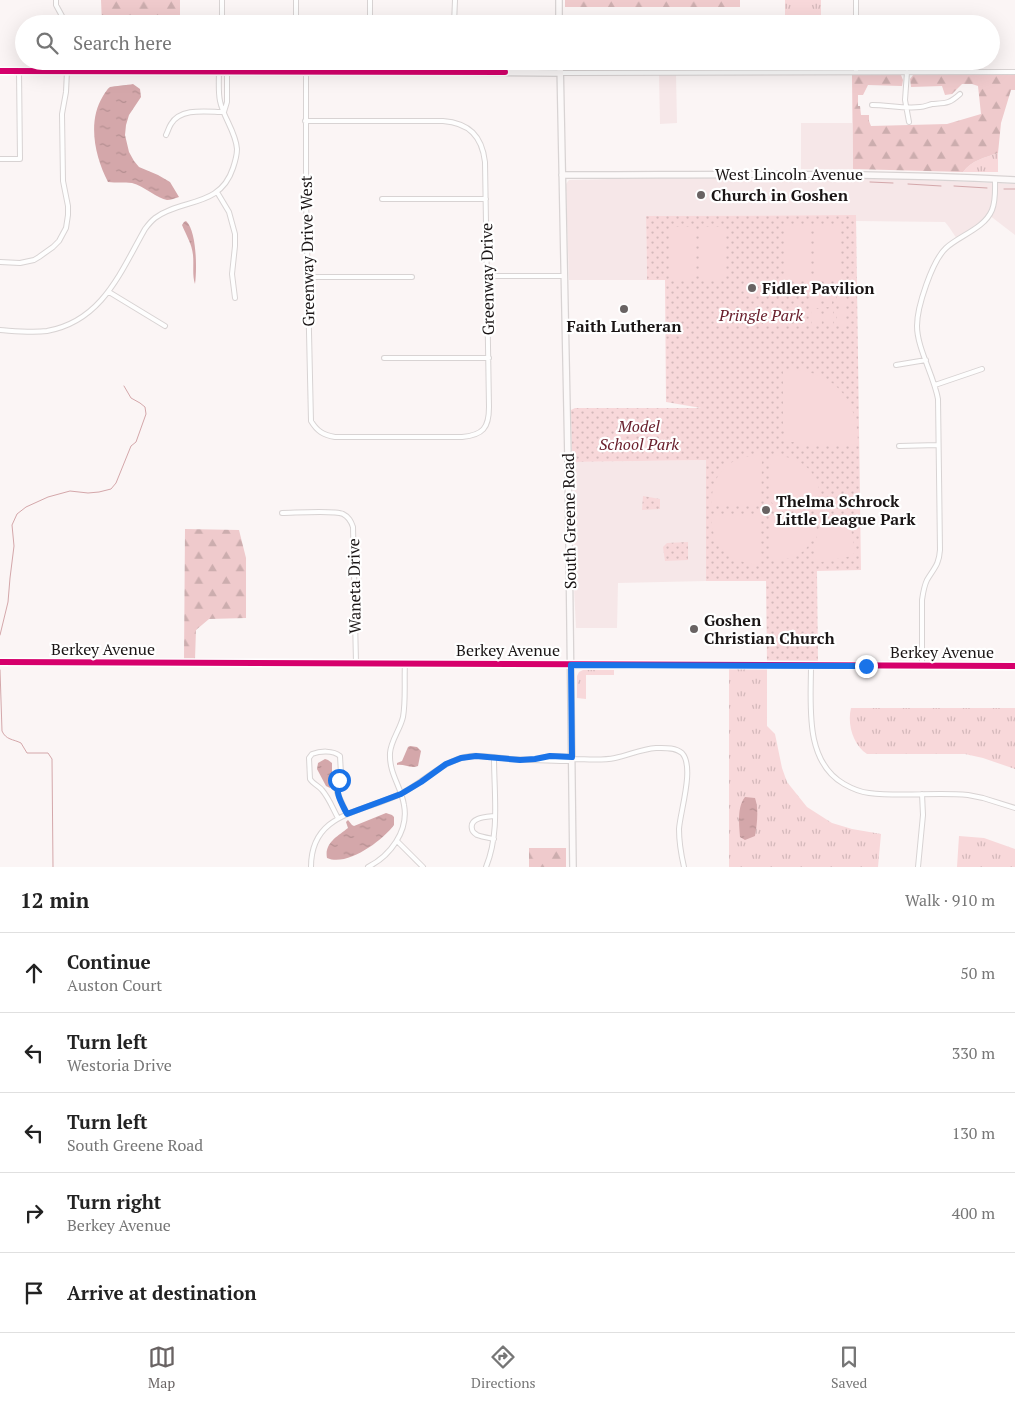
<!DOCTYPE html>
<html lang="en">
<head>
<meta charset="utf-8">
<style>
	:root { --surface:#fff; --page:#f6f6f6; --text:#222; --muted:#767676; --line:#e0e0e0; --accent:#696363 }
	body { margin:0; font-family:"PT Serif",serif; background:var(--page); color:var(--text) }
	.stop { position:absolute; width:15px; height:15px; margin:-11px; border:4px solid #1a73e8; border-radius:50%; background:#fff }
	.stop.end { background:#1a73e8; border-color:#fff; box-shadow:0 1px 5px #0008 }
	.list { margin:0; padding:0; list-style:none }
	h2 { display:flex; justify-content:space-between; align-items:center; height:65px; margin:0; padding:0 20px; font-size:21px }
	h2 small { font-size:16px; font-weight:400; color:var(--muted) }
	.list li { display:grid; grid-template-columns:32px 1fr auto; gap:15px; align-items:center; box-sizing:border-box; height:80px; padding:0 20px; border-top:1px solid var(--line) }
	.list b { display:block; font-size:19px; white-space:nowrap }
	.list p { margin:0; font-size:16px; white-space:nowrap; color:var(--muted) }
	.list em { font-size:16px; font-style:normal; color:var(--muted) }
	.icon { flex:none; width:28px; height:28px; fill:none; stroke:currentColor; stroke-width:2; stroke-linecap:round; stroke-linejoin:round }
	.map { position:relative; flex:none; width:1015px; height:867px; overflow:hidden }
	.search { position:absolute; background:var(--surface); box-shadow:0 5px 20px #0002; left:15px; right:15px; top:15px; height:55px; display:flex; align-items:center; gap:12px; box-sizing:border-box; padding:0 18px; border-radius:28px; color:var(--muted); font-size:19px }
	.sheet { height:465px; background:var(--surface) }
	nav { display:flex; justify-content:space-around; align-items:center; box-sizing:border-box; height:70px; border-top:1px solid var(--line); background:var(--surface); font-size:14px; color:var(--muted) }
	nav a { display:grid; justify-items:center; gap:2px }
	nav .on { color:var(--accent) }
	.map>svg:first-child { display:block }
</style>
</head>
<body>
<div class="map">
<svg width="1015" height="867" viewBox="0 0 1015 867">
	<defs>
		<pattern id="grass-tufts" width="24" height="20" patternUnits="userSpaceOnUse" patternTransform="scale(1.25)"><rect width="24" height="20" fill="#f8d8da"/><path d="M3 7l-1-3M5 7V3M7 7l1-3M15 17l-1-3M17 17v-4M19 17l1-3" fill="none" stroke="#d4b8ba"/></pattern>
		<pattern id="forest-firs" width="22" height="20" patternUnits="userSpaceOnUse" patternTransform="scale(1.25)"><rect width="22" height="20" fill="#efcacc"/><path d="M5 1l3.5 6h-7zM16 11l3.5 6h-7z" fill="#ccadae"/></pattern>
		<pattern id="park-dots" width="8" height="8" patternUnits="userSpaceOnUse" patternTransform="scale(1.25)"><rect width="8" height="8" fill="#f8d8da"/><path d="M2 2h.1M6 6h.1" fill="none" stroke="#d4b8ba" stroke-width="1.8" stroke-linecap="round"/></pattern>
		<pattern id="water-ripples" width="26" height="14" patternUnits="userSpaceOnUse" patternTransform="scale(1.25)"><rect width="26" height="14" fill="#d4a7aa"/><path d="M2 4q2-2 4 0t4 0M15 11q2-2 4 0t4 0" fill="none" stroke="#b58f91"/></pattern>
	</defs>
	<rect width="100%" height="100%" fill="#fbf5f5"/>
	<path fill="#f6e7e8" d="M821,17L849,18V24H821Z
		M822,61H850V66H822Z
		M676,74L677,123L660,124L659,75Z
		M801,123H852L853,169H801Z
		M696,177L884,178L1015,184V235L989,215L987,219L957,239L949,227L945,222L856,221V215L646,216L647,280H569L566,187V184L569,180Z
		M706,460V581L618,583L617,628H576L574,588L572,462Z"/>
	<path fill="url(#grass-tufts)" d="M785,0H821V24H785Z
		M785,61H822V66H785Z
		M998,153V172H963C972,160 984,158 998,153Z
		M729,665H767V726L775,734L782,768L787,782L807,807L832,823L852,829L881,834L878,867H729Z
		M583,670H614V675H586V699L577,698V676L579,672Z
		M851,708H1015V769L983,758L965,754H867C853,745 847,724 851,708Z
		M959,836L984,838L1015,849V867H957Z"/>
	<path fill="url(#forest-firs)" d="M101,0H180V24H102Z
		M565,0H740V7H565Z
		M852,75H901L903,80L902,86L868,85L863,95H858V106H860L861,115H869V121L871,126L947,124L981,114L978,86L972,84H962L952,94L945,95L942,86L911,87L910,79L913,75H1015V90H1011L1001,123L998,153C984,158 972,160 963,172L853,169Z
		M185,529L239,530L246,558V618L209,619L196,630L195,659H184Z
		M529,848H566V867H529Z"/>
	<path fill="url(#park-dots)" d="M856,215L861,570L817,571L818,666L767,665L766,581H706V460L572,462L571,410L575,408H701L666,402L665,280H647L646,216Z
		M643,496L660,499V509L642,510Z
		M688,542V560L665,561L663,547L667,543Z"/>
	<path fill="#f8d8da" d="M786,226H809V280H786Z
		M816,226H840V280H816Z
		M671,227H695V280H671Z
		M701,227H725V280H701Z
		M811,291H820V308H811Z
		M824,291H832V307H824Z
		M837,291L844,292V306H837Z
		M811,310H821L822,326H812Z
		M824,310H833V325H824Z
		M837,310H845V325H837Z
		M783,369C831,369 858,396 858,444H797V442H787L784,439V430L783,429Z
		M762,455L761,501L758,505H711C713,470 728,457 762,455Z
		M770,455C803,456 821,472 821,506H775L771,502Z
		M711,514H757L761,518V565C730,563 711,547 711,514Z
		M775,514L818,515C818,543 801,562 771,560V518Z
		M848,514L855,551L852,556L816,563C810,537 822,519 848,514Z"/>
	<path fill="url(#water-ripples)" d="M133,84L140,89L141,97L129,115L126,125L125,135L129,152L134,161L139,167L158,175L170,182L179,197C175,198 171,200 167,200C158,199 144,186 132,183C124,182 116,183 108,182C95,157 87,122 103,96C105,93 107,89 110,87C114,86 128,85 133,84Z
		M186,221C197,231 197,270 195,284C192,275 194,265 193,255C192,244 186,235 182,225L184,222Z
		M410,746L417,747L421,751L418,766C410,769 405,764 397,765V763L402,761L408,747Z
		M325,759L328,760L332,763V786L330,788L326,786L317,769L318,763Z
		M745,797L755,798C759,809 757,825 755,836L745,840L740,837C739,824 737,807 745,797Z
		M386,813L392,815L394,817V825C382,841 347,867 327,858C324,843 338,836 348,828L346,822L348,820L352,825L354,826Z"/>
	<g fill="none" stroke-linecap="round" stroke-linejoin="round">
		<path stroke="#d4a7aa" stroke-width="1" d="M870,182L893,183
			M908,184L941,186
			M954,186L987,188
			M1004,189H1015
			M0,635L8,602L10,578L14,546L12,525L17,514L26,507L48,497L70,491L88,493L99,492L111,489L116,483L131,446L136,442L146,414L145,407L140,403L131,398L124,386
			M0,670L2,731C6,740 13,739 21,743L27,753H48L52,759L53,867"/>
		<defs>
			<path id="street" d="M56,0V5L62,16
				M222,0V23H370V0
				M296,0V23
				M856,0V24
				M454,24L455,0
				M256,61V70
				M454,61V72
				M856,72V61
				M907,72L905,100L909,122
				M560,73L1015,72
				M872,105C888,105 904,109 920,107C924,107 928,105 932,104C946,103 949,104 960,94
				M224,112L227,102V70
				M305,121H443C469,123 482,136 485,162L489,407C489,428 483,435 462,437H335C323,435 317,431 311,421L306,199V71
				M166,135C168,131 169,127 171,124C181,107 208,112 224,112
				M0,159H20L19,71
				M217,192L229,212L235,234V246L232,274L235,298
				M382,199H486
				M0,262L20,263L34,260L39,257L53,247L59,241L66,228L68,215V206L63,181L62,114L66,92L67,71
				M487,276H565
				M307,277H412
				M109,292L165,326
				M0,330C15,331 31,333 47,331C102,321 120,273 145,229C148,225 151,221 155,218C182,198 220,208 233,168C235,162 237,155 237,149C236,132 223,117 220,101C218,92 219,80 219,70
				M384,358H489
				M896,365L926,360
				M935,385L982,369
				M899,446L938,445
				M282,513C294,513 334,510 343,514C349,517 351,521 353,527L356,663
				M811,666C811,705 804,761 844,784C851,788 860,792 869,793C901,797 935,792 968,795L983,798L1015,808
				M922,666V600C923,593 924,586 927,580C934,568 939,565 940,550L938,399C934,376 917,348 917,326C917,307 932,261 946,248C960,235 984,229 992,210C996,200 995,189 995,179
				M540,759L550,756L572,757
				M572,759C586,759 601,761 615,758C629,755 642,749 656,748C664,748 675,747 682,753C695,767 680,812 679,829C679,842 681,854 684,867
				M338,818C333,809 329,798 322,790C319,786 313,784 310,779L309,758L312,754C320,751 333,750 340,756L341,774L338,784L337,792L347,814
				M494,839C489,838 482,837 477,835C474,833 472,831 472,829C469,817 487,817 495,816
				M397,841L423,867
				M311,867C311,810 366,813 404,792C426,780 444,760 470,756C483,755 498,758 512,759C532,760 552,761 572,761
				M368,867C390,856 409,831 404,805C401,786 389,774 390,753C391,740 400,730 403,717C406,700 404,681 405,663
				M486,867C500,833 494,794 494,757
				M918,867L923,815L922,794"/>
			<path id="secondary" d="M559,0V24
				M560,61L568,459L573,867
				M0,71L256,70L560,73
				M562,175C713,175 864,172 1015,180
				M0,662L1015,666"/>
		</defs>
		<use href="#street" stroke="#d8d3d3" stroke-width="6"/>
		<use href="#secondary" stroke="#d8d3d3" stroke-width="8"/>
		<use href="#street" stroke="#fefefe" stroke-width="4"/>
		<use href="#secondary" stroke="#fcf9f9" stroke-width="5.5"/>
		<defs>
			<path id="cycleway" d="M0,71L505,72
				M0,662L1015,666"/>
		</defs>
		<use href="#cycleway" stroke="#fff" stroke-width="9"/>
		<use href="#cycleway" stroke="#d6006c" stroke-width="6"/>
	</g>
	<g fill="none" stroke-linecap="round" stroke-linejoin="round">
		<path stroke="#1a73e8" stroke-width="6" d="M339,780C335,794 341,802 347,814L401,794L421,782L446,764L461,758L476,756L520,760L535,759L550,756L572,757L571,665L866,666"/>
	</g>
	<g fill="#696363" stroke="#fff" stroke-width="2">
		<circle cx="701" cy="195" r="5"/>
		<circle cx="752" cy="288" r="5"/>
		<circle cx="624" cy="309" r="5"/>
		<circle cx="766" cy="510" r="5"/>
		<circle cx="694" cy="629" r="5"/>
	</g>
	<g text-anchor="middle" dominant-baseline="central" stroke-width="4.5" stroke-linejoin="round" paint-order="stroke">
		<g font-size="16" fill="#1a1515" stroke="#fff">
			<text x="789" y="174">West Lincoln Avenue</text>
			<text transform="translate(307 251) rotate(-91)">Greenway Drive West</text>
			<text transform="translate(487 279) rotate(-91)">Greenway Drive</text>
			<text transform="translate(569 521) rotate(-91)">South Greene Road</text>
			<text transform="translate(354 586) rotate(-91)">Waneta Drive</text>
			<text x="103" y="649">Berkey Avenue</text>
			<text x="508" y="650">Berkey Avenue</text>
			<text x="942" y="652">Berkey Avenue</text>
		</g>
		<g font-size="16" font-weight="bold" fill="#1a1515" stroke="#fff" text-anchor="start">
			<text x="711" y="195">Church in Goshen</text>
			<text x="762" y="288">Fidler Pavilion</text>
			<text x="624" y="326" text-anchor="middle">Faith Lutheran</text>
			<text x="776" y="501">Thelma Schrock<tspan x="776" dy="18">Little League Park</tspan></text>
			<text x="704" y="620">Goshen<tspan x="704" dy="18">Christian Church</tspan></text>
		</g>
		<g font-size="16" font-style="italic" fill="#6a202d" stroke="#fff">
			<text x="761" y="315">Pringle Park</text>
			<text x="639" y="426">Model<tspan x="639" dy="18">School Park</tspan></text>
		</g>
	</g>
</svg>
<div class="stop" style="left:339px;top:780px"></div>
<div class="stop end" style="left:866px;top:666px"></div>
<div class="search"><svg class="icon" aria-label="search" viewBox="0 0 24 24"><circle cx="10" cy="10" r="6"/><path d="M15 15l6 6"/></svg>Search here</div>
</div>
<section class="sheet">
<h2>12 min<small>Walk · 910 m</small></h2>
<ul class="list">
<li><svg class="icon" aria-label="ahead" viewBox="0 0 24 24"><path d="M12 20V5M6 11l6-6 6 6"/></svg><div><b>Continue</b><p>Auston Court</p></div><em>50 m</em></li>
<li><svg class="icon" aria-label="left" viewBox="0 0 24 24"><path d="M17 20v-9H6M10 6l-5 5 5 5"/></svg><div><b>Turn left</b><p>Westoria Drive</p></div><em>330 m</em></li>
<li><svg class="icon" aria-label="left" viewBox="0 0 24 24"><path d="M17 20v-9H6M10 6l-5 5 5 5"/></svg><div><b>Turn left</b><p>South Greene Road</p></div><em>130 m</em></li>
<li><svg class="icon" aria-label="right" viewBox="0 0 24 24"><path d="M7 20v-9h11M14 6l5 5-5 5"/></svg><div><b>Turn right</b><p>Berkey Avenue</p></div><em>400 m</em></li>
<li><svg class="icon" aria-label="arrive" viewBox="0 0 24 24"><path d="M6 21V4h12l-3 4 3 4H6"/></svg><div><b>Arrive at destination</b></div></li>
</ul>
</section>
<nav>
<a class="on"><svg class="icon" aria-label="map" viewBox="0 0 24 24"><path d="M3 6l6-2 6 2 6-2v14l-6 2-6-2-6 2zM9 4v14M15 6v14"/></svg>Map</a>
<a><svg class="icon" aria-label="directions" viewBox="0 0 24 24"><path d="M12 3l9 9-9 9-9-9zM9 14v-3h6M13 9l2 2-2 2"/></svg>Directions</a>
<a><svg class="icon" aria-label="saved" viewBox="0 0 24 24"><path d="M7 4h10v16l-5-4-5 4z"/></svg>Saved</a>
</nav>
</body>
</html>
